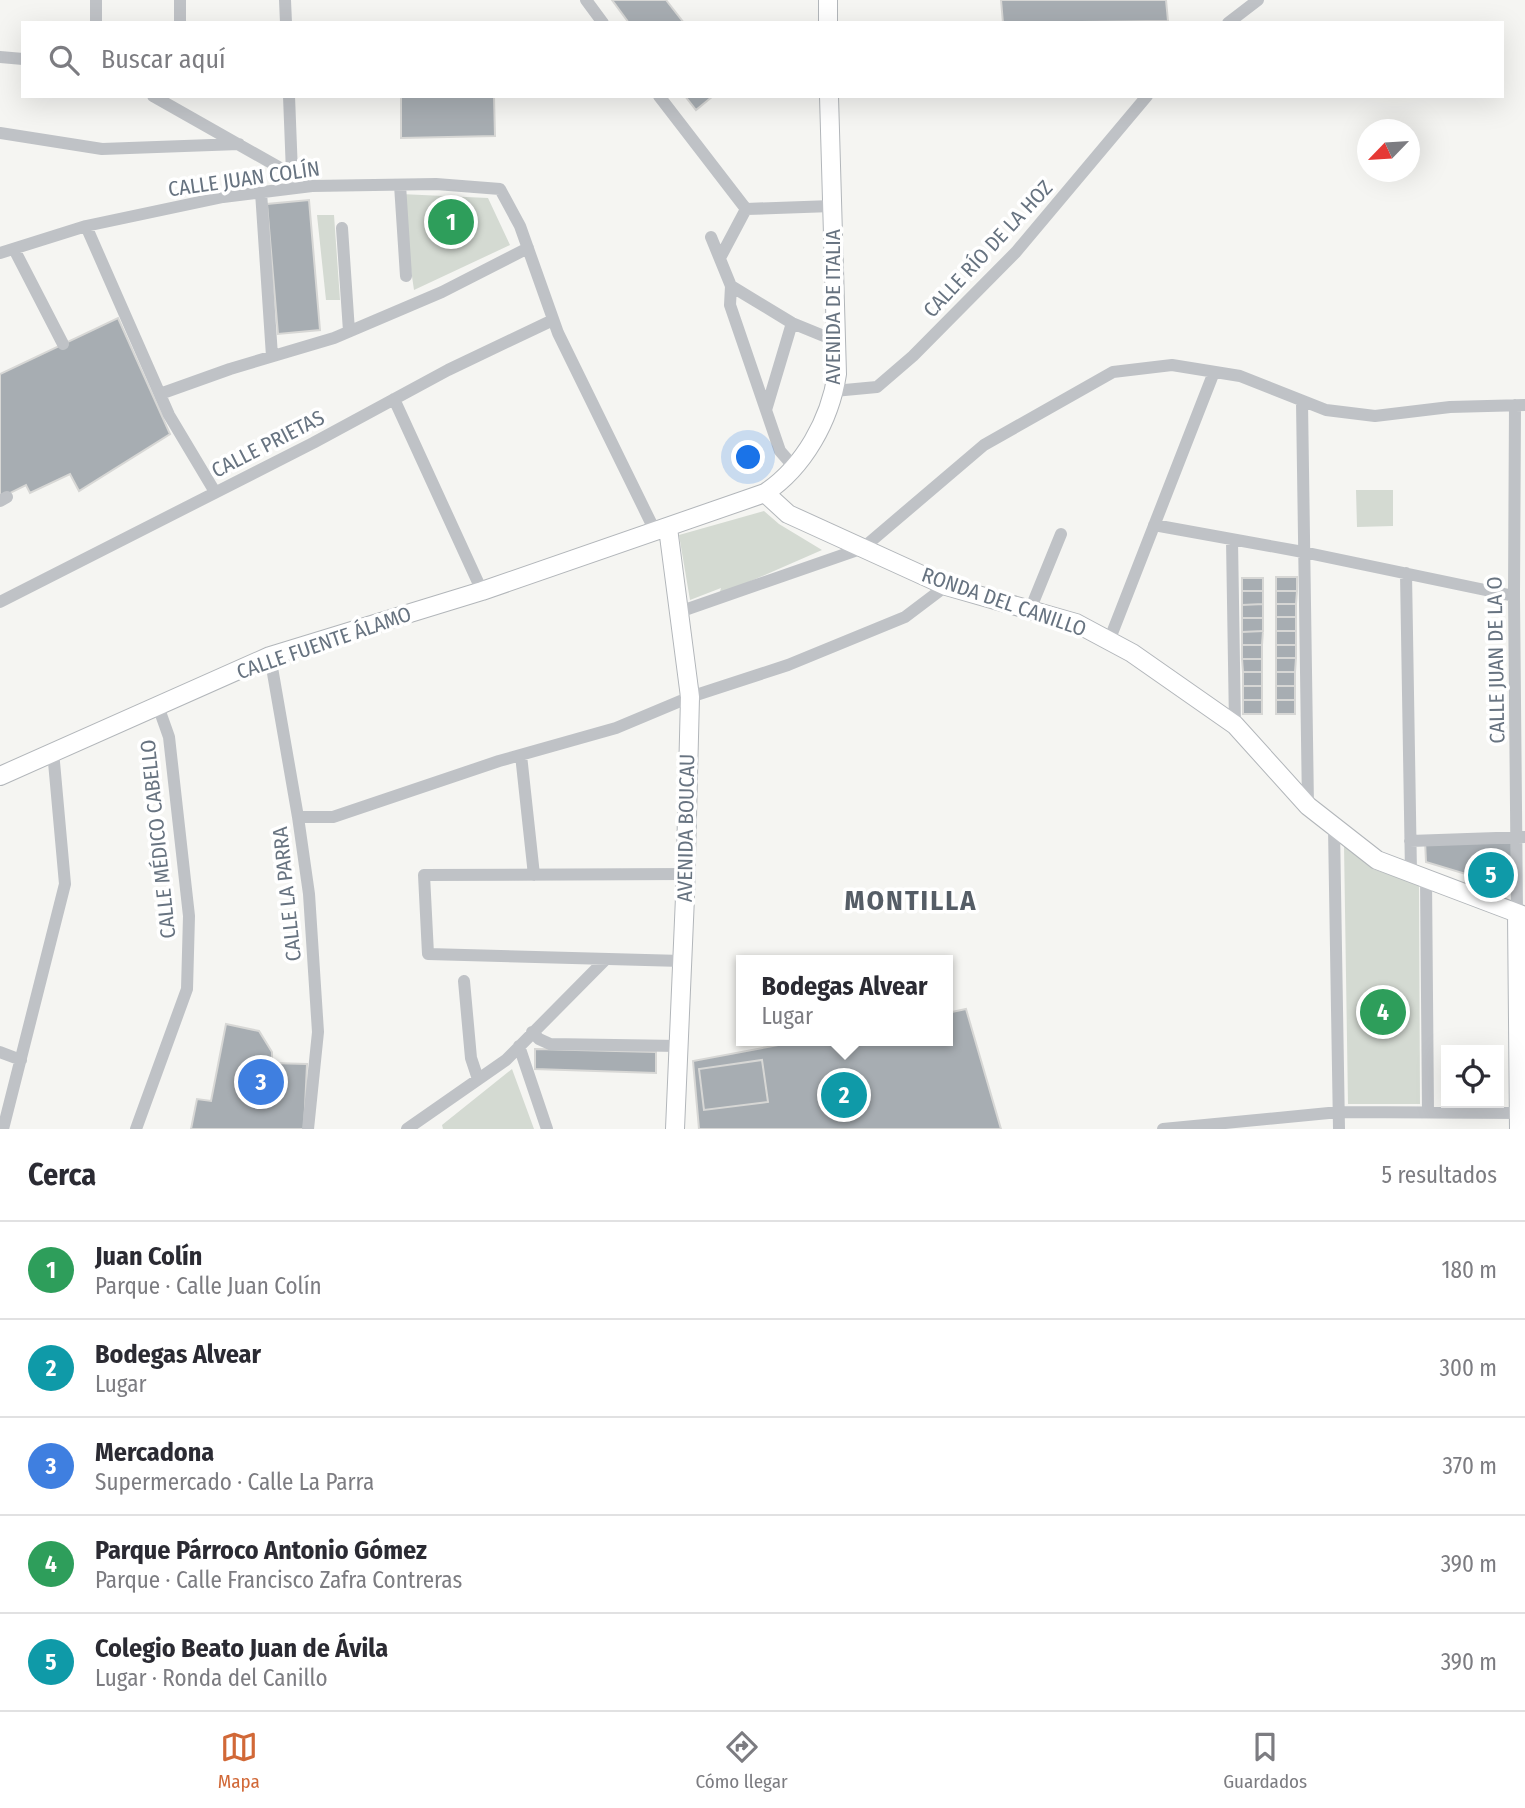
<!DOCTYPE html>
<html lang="es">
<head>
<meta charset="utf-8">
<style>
	:root { --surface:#fff; --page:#f7f7f7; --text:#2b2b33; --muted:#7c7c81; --line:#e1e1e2; --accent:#d16837 }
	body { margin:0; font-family:"Fira Sans Condensed",sans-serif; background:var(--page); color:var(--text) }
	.controls { position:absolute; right:21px; bottom:21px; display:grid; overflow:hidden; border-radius:0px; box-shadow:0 7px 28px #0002 }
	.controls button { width:63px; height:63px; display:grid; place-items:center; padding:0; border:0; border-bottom:2px solid var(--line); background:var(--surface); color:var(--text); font:35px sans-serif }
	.compass { position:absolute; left:1357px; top:119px; width:63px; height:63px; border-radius:50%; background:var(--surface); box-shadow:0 7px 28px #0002; rotate:245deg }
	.you { position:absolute; left:749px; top:458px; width:24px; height:24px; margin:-18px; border:5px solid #fff; border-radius:50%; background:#1a73e8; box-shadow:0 0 0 10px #1a73e833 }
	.badge { display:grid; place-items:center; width:46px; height:46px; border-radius:50%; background:var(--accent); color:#fff; font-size:23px; font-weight:700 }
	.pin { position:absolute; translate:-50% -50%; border:4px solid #fff; box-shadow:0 2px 7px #0006 }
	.popup { position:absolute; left:736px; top:955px; width:217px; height:91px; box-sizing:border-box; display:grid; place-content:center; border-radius:0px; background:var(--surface); filter:drop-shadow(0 2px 5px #0005); font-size:23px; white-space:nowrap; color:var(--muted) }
	.popup b { font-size:26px; color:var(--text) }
	.popup::after { content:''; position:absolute; left:50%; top:100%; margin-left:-14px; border:14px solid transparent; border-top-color:var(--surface) }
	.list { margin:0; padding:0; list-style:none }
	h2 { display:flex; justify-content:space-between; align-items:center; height:91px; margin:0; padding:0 28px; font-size:30px }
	h2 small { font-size:23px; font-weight:400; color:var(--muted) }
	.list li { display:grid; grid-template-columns:46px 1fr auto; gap:21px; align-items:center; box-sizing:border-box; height:98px; padding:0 28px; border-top:2px solid var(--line) }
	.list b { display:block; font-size:26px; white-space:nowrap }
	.list p { margin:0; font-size:23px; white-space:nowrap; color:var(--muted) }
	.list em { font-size:23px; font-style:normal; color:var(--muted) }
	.icon { flex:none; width:38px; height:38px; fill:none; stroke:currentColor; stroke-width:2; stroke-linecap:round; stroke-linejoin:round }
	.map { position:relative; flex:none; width:1525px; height:1129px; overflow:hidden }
	.search { position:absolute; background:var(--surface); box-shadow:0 7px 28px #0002; left:21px; right:21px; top:21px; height:77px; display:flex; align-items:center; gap:18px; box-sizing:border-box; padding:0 24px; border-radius:0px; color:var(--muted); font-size:26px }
	.sheet { height:581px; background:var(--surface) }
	nav { display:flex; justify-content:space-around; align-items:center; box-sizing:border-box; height:98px; border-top:2px solid var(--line); background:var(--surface); font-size:19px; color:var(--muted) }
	nav a { display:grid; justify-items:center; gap:4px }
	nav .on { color:var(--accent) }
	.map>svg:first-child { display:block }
</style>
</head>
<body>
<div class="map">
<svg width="1525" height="1129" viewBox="0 0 1525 1129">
	<rect width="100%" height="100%" fill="#f5f5f2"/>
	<path fill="#d4dad2" d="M400,194L488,198L510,245L414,290Z
		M317,215H334L340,300H326Z
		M1356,490H1393V526L1357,527Z
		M764,511L779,524L822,550L719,595L721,588L690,600L679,535Z
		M1344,845L1373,869L1419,885L1420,1104H1348Z
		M512,1069L534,1129H443L442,1125Z"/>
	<path fill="#a7adb2" stroke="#d7d7d5" stroke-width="2" d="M612,0H666L684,23H629Z
		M1001,0H1166L1168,21L1003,23Z
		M401,96H494L495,136L401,138Z
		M685,96H713L696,110Z
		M309,200L320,330L278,334L267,204Z
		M118,318L170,434L79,491L70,474L30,493L26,485L0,498V374Z
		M1276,577H1297V591H1276Z
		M1242,578H1263V591H1242Z
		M1242,591H1263V604L1242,605Z
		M1276,591H1297L1296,604H1276Z
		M1263,604V618H1242V605Z
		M1276,604H1296V617H1276Z
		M1276,617H1296V631H1276Z
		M1242,618H1263V631L1242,632Z
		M1263,631L1262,645H1242V632Z
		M1276,631H1296V645H1276Z
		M1242,645H1262V659H1242Z
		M1276,645H1296V658H1276Z
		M1276,658H1296L1295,672H1276Z
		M1242,659H1262V672H1243Z
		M1243,672H1262V686H1243Z
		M1276,672H1295V686H1276Z
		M1243,686H1262V700H1243Z
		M1276,686H1295V700H1276Z
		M1243,700H1262V714H1243Z
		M1276,700H1295V714H1276Z
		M1513,838L1512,888L1426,862L1425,840Z
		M966,1009L1001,1129H699L693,1061L800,1041H947V1013Z
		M226,1024L259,1031L272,1052V1063L307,1064L304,1129H191L197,1099L211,1101Z
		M535,1049L656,1052V1073L535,1069Z
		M762,1060L768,1102L704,1110L699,1069Z"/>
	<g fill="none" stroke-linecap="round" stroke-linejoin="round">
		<defs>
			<path id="secondary" d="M828,0V23
				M765,493L788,514L946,586L1076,623L1132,653L1235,725L1308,806L1377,860L1525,916
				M668,528L690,697L685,897L675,1129
				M0,776L270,656L482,591L765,493C804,467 830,420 837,374L829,96
				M1517,913L1519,1129"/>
		</defs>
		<use href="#secondary" stroke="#b2b6ba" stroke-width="20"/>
		<path stroke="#bfc2c6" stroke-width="12" d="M285,0L286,23
			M586,0L603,23
			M96,23V0
			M180,23V0
			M1228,23L1258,0
			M0,57L23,59
			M153,96L312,186
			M289,96L292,173
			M659,96L746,209L832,206
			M0,133L102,149L239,144
			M400,185L406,276
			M261,192L272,356
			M86,226L169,415L215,492
			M342,228L349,331
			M711,237L731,286
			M14,249L63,344
			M0,253L86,226L223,197L312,186L436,184L500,189L520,226L558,333L655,531
			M720,258L746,209
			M834,391L877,387L913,356L1016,252L1147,96
			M160,394L230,369L334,338L442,292L528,248
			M394,399L482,591
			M1302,402L1308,806
			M1515,405L1514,596L1517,913
			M766,410L792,323
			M794,467L780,451L730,305L731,286L792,323L836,341
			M0,501L7,497
			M1154,525L1303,552L1514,596
			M1232,540L1235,725
			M1406,573L1411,873
			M0,602L313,443L448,370L553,320
			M1030,610L1061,534
			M679,612L863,548L984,445L1113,372L1172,365L1240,376L1326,410L1375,416L1450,407L1525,405
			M1109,641L1214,372
			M270,656L298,817L309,894L318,1032L308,1129
			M521,755L534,875
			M298,817H333L499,761L616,728L690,697L788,665L905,617L946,586
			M1334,828L1339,1129
			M1410,841L1525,837
			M1426,878L1428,1112
			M682,961L428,954L424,875L686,874
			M464,981L471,1058L478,1079
			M532,1032L539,1039L550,1044L679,1046
			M519,1046L547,1129
			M0,1052L21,1060
			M3,1129L65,884L53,751
			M136,1129L187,989L189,916L169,737L158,706
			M407,1129L506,1060L606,959
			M1163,1129L1339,1112L1525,1113"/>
		<use href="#secondary" stroke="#fff" stroke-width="18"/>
	</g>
	<g text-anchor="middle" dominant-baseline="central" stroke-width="7" stroke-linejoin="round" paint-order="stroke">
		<g font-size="21" fill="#677380" stroke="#fff">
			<text transform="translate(244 179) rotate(-8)">CALLE JUAN COLÍN</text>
			<text transform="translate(988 249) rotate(-47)">CALLE RÍO DE LA HOZ</text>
			<text transform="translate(833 307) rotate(-90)">AVENIDA DE ITALIA</text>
			<text transform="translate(268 444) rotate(-27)">CALLE PRIETAS</text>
			<text transform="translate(1004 602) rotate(19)">RONDA DEL CANILLO</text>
			<text transform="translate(324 643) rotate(-19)">CALLE FUENTE ÁLAMO</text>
			<text transform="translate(1496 660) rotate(-91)">CALLE JUAN DE LA O</text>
			<text transform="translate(686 828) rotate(-89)">AVENIDA BOUCAU</text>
			<text transform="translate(158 839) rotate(-96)">CALLE MÉDICO CABELLO</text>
			<text transform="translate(287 894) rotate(-96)">CALLE LA PARRA</text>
		</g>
		<g font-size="28" font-weight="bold" letter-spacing="2" fill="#555d66" stroke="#fff">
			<text x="911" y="900">MONTILLA</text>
		</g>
	</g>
</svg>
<div class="controls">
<button><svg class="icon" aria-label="locate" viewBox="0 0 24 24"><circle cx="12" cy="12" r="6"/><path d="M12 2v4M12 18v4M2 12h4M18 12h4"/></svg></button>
</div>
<svg class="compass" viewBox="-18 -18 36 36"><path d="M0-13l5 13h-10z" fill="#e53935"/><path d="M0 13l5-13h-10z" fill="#7c7c81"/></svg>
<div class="you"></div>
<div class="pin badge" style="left:451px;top:222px;background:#2e9e5b">1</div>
<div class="pin badge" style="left:844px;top:1095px;background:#0f9aa8">2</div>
<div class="popup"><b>Bodegas Alvear</b>Lugar</div>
<div class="pin badge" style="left:261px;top:1082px;background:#3f7fe0">3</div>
<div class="pin badge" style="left:1383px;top:1012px;background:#2e9e5b">4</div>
<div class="pin badge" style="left:1491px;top:875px;background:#0f9aa8">5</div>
<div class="search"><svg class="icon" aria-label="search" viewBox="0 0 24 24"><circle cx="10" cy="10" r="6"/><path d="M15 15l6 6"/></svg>Buscar aquí</div>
</div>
<section class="sheet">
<h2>Cerca<small>5 resultados</small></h2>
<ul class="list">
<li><span class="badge" style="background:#2e9e5b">1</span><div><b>Juan Colín</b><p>Parque · Calle Juan Colín</p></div><em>180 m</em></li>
<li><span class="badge" style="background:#0f9aa8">2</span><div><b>Bodegas Alvear</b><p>Lugar</p></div><em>300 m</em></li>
<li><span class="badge" style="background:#3f7fe0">3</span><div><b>Mercadona</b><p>Supermercado · Calle La Parra</p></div><em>370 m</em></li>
<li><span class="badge" style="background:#2e9e5b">4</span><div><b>Parque Párroco Antonio Gómez</b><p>Parque · Calle Francisco Zafra Contreras</p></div><em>390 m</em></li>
<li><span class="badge" style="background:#0f9aa8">5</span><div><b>Colegio Beato Juan de Ávila</b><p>Lugar · Ronda del Canillo</p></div><em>390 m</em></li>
</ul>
</section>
<nav>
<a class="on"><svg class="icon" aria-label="map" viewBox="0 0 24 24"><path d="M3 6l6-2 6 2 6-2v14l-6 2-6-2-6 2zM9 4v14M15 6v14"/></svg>Mapa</a>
<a><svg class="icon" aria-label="directions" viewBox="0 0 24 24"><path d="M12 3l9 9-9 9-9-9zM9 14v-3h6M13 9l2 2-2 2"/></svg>Cómo llegar</a>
<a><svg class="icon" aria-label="saved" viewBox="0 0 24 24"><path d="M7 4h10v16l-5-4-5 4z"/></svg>Guardados</a>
</nav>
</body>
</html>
